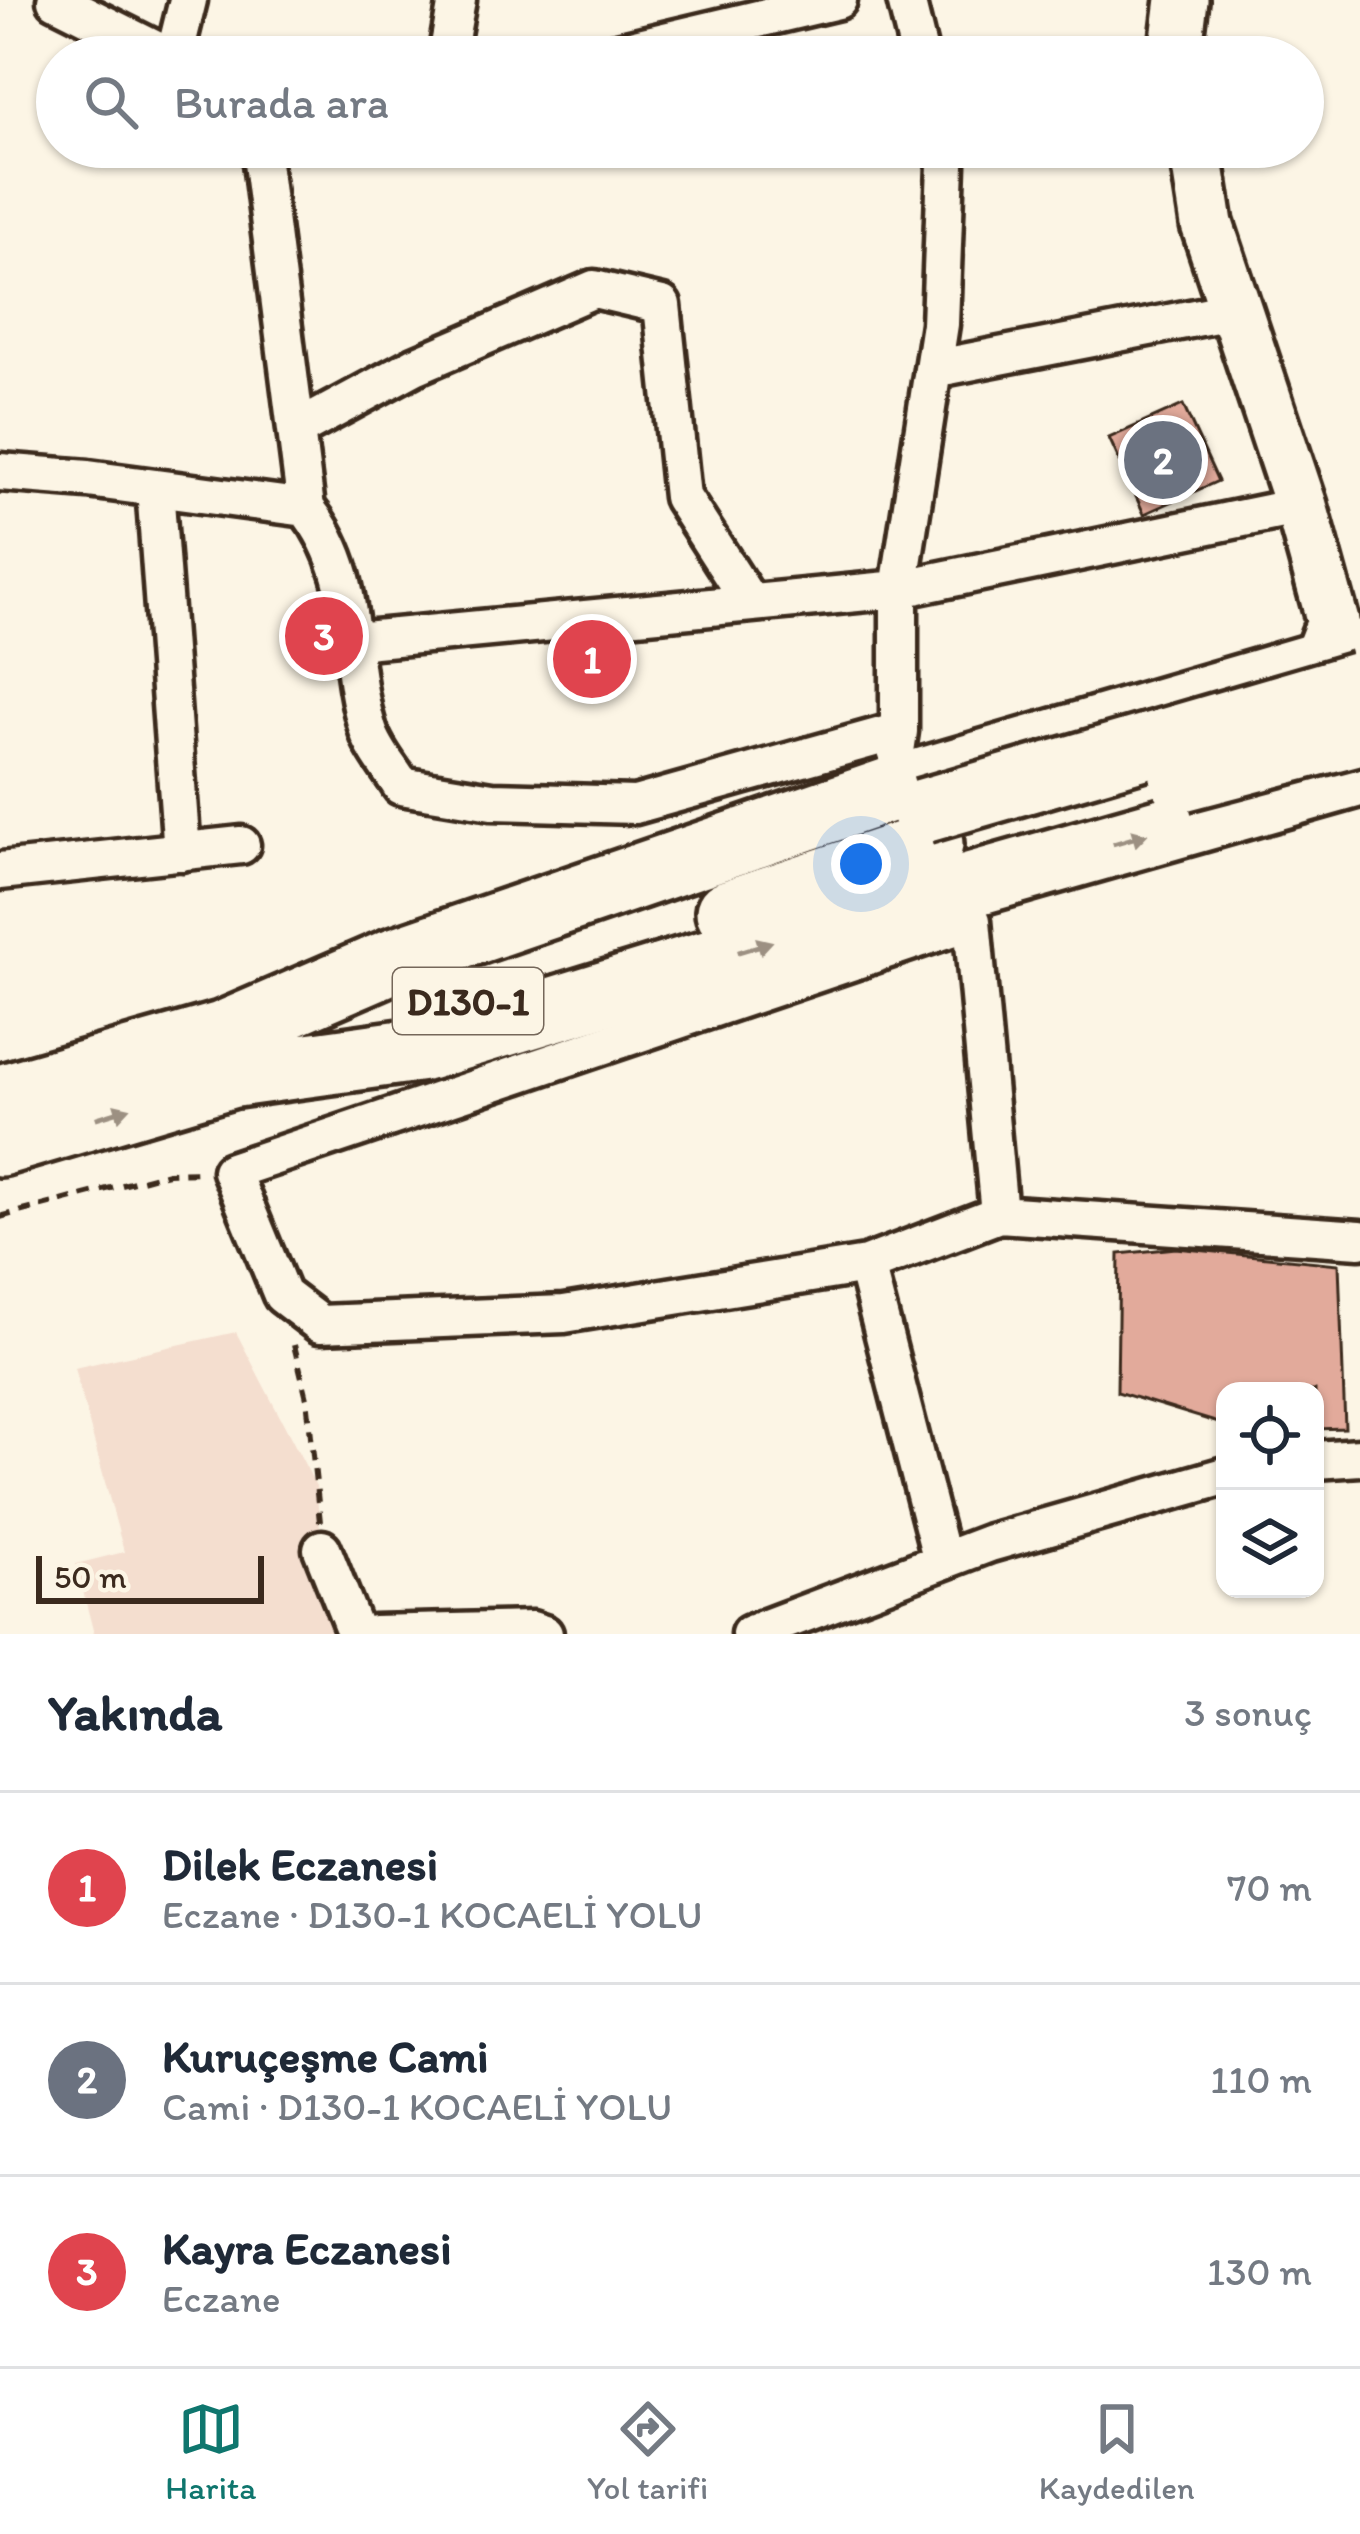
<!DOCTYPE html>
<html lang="tr">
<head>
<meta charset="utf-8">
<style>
	:root { --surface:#fff; --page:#f6f6f7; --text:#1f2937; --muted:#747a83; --line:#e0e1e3; --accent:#0f766e }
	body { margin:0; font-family:Itim,sans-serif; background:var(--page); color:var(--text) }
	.controls { position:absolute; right:36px; bottom:36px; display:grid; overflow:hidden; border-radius:24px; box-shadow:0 3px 9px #0004 }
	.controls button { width:108px; height:108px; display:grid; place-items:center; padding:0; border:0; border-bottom:3px solid var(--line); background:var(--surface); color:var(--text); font:60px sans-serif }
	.scale { position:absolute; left:36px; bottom:30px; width:228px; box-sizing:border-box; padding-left:12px; border:6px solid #3b2a1e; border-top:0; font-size:33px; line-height:42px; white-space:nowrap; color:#3b2a1e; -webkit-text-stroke:9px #fcf5e5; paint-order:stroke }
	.you { position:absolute; left:861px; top:864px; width:42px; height:42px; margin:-30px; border:9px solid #fff; border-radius:50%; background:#1a73e8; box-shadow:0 0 0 18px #1a73e833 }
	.badge { display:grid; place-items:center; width:78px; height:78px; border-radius:50%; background:var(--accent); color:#fff; font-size:39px; font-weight:700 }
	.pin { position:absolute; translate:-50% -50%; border:6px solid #fff; box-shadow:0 3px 12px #0006 }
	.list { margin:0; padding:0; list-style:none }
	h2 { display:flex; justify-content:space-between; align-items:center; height:156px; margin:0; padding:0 48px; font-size:51px }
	h2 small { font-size:39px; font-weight:400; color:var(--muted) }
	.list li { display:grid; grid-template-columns:78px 1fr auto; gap:36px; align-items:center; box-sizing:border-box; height:192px; padding:0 48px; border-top:3px solid var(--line) }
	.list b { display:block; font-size:45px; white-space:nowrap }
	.list p { margin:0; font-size:39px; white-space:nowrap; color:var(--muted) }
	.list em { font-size:39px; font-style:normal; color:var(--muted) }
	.icon { flex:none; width:66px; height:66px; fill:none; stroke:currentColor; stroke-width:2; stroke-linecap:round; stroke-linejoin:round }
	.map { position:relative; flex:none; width:1360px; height:1634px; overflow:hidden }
	.search { position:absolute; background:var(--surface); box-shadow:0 3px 9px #0004; left:36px; right:36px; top:36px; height:132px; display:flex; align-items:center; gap:30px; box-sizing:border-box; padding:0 42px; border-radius:66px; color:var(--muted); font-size:45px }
	.sheet { height:732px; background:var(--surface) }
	nav { display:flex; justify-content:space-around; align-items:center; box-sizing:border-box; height:168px; border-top:3px solid var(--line); background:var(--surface); font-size:33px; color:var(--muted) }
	nav a { display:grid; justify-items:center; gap:6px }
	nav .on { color:var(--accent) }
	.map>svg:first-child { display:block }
</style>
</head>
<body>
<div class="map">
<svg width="1360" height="1634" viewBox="0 0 1360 1634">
	<rect width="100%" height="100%" fill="#fcf5e5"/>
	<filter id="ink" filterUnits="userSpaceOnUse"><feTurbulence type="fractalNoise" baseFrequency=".00833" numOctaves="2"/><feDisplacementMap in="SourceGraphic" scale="24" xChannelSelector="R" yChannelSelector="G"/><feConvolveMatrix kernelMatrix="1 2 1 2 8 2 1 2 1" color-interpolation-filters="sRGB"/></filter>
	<g filter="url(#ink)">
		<path fill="#f4decf" d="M236,1332L316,1486L322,1549L356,1634H94L76,1564L124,1552L74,1368Z"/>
		<path fill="#e2aa9b" stroke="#3b2a1e" stroke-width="3" d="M1183,405L1218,481L1144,514L1109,438Z
			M1176,1248L1339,1264L1345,1428L1315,1429V1391H1225V1425L1117,1392L1119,1254Z"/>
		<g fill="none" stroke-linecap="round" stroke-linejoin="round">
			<defs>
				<path id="street" d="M56,0L170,57
					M906,0L920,57
					M174,57L188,0
					M447,57L457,0
					M597,57L838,0
					M260,147L306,508
					M933,369L1236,310
					M296,430L415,366L594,289L662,305L682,497L750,603
					M0,472L88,479L306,508C361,576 344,653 368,730C374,750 391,769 401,786L492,801L635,805L899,731
					M155,488L182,852
					M354,641L899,589L1301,506
					M896,751L899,731V589L940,324L946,165L941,147
					M0,871L241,845
					M999,1214L1360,1239
					M866,1265L999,1214L972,921L231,1171L282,1295L320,1324L564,1314L866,1265L942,1561
					M1315,1460L1360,1457
					M322,1549L356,1634
					M374,1634L532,1630L544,1634
					M750,1634L990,1543L1225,1476"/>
				<path id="secondary" d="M1180,57L1177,40L1182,0
					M1195,147L1207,224L1301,506L1333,622L1320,656L1311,666"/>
				<path id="highway" d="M728,912L931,844
					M213,1038L394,960L889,790L1360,652
					M236,1075L424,1049L815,929L1360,774
					M0,1097L229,1032
					M0,1144L274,1063"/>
			</defs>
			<use href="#street" stroke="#3b2a1e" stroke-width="45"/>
			<use href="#secondary" stroke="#3b2a1e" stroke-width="60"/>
			<use href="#highway" stroke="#3b2a1e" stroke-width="72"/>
			<path stroke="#3b2a1e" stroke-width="6" stroke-dasharray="12 9" stroke-linecap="butt" d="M0,1217L168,1173L201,1172
				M294,1345L307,1398L320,1522"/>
			<use href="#street" stroke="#fcf5e5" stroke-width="36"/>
			<use href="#secondary" stroke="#fcf5e5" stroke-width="51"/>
			<use href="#highway" stroke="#fcf5e5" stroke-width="63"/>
			<defs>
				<path id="highway-bridge" d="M1182,779L1360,732
					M923,811L1360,684"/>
			</defs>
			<use href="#highway-bridge" stroke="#3b2a1e" stroke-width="72" stroke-linecap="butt"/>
			<use href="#highway-bridge" stroke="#fcf5e5" stroke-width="63"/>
		</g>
		<defs><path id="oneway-solid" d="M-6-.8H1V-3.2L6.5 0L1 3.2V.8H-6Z" transform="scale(3)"/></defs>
		<g fill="#9c9082">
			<use href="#oneway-solid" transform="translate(1130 839) rotate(-16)"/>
			<use href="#oneway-solid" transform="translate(755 947) rotate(-17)"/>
			<use href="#oneway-solid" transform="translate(113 1113) rotate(-17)"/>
		</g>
	</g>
	<g text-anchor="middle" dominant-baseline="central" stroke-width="10" stroke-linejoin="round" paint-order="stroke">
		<rect fill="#fcf5e5" stroke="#75675a" stroke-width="3" x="393" y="968" width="150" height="66" rx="9"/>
		<g font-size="39" font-weight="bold" fill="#3b2a1e">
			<text x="468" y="1001">D130-1</text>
		</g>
	</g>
</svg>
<div class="controls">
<button><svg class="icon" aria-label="locate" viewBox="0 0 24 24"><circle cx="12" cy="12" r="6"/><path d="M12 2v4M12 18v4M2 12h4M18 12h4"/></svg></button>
<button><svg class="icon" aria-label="layers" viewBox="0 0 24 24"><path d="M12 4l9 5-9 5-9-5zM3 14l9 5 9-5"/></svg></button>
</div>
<div class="scale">50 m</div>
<div class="you"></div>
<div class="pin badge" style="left:592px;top:659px;background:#e0444e">1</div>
<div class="pin badge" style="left:1163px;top:460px;background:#6b7280">2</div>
<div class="pin badge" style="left:324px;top:636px;background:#e0444e">3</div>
<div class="search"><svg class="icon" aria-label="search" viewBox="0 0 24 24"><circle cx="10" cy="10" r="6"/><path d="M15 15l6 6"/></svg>Burada ara</div>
</div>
<section class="sheet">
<h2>Yakında<small>3 sonuç</small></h2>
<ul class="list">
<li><span class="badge" style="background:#e0444e">1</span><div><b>Dilek Eczanesi</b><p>Eczane · D130-1 KOCAELİ YOLU</p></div><em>70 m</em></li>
<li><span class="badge" style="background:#6b7280">2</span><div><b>Kuruçeşme Cami</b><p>Cami · D130-1 KOCAELİ YOLU</p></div><em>110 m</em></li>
<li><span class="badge" style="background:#e0444e">3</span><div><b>Kayra Eczanesi</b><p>Eczane</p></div><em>130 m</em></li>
</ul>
</section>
<nav>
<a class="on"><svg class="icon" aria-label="map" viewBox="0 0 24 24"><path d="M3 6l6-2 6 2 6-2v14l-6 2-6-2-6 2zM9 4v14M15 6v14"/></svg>Harita</a>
<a><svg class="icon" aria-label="directions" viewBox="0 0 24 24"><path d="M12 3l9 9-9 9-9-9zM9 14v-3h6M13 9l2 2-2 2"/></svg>Yol tarifi</a>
<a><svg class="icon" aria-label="saved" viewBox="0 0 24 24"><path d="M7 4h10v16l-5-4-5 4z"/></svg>Kaydedilen</a>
</nav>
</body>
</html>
